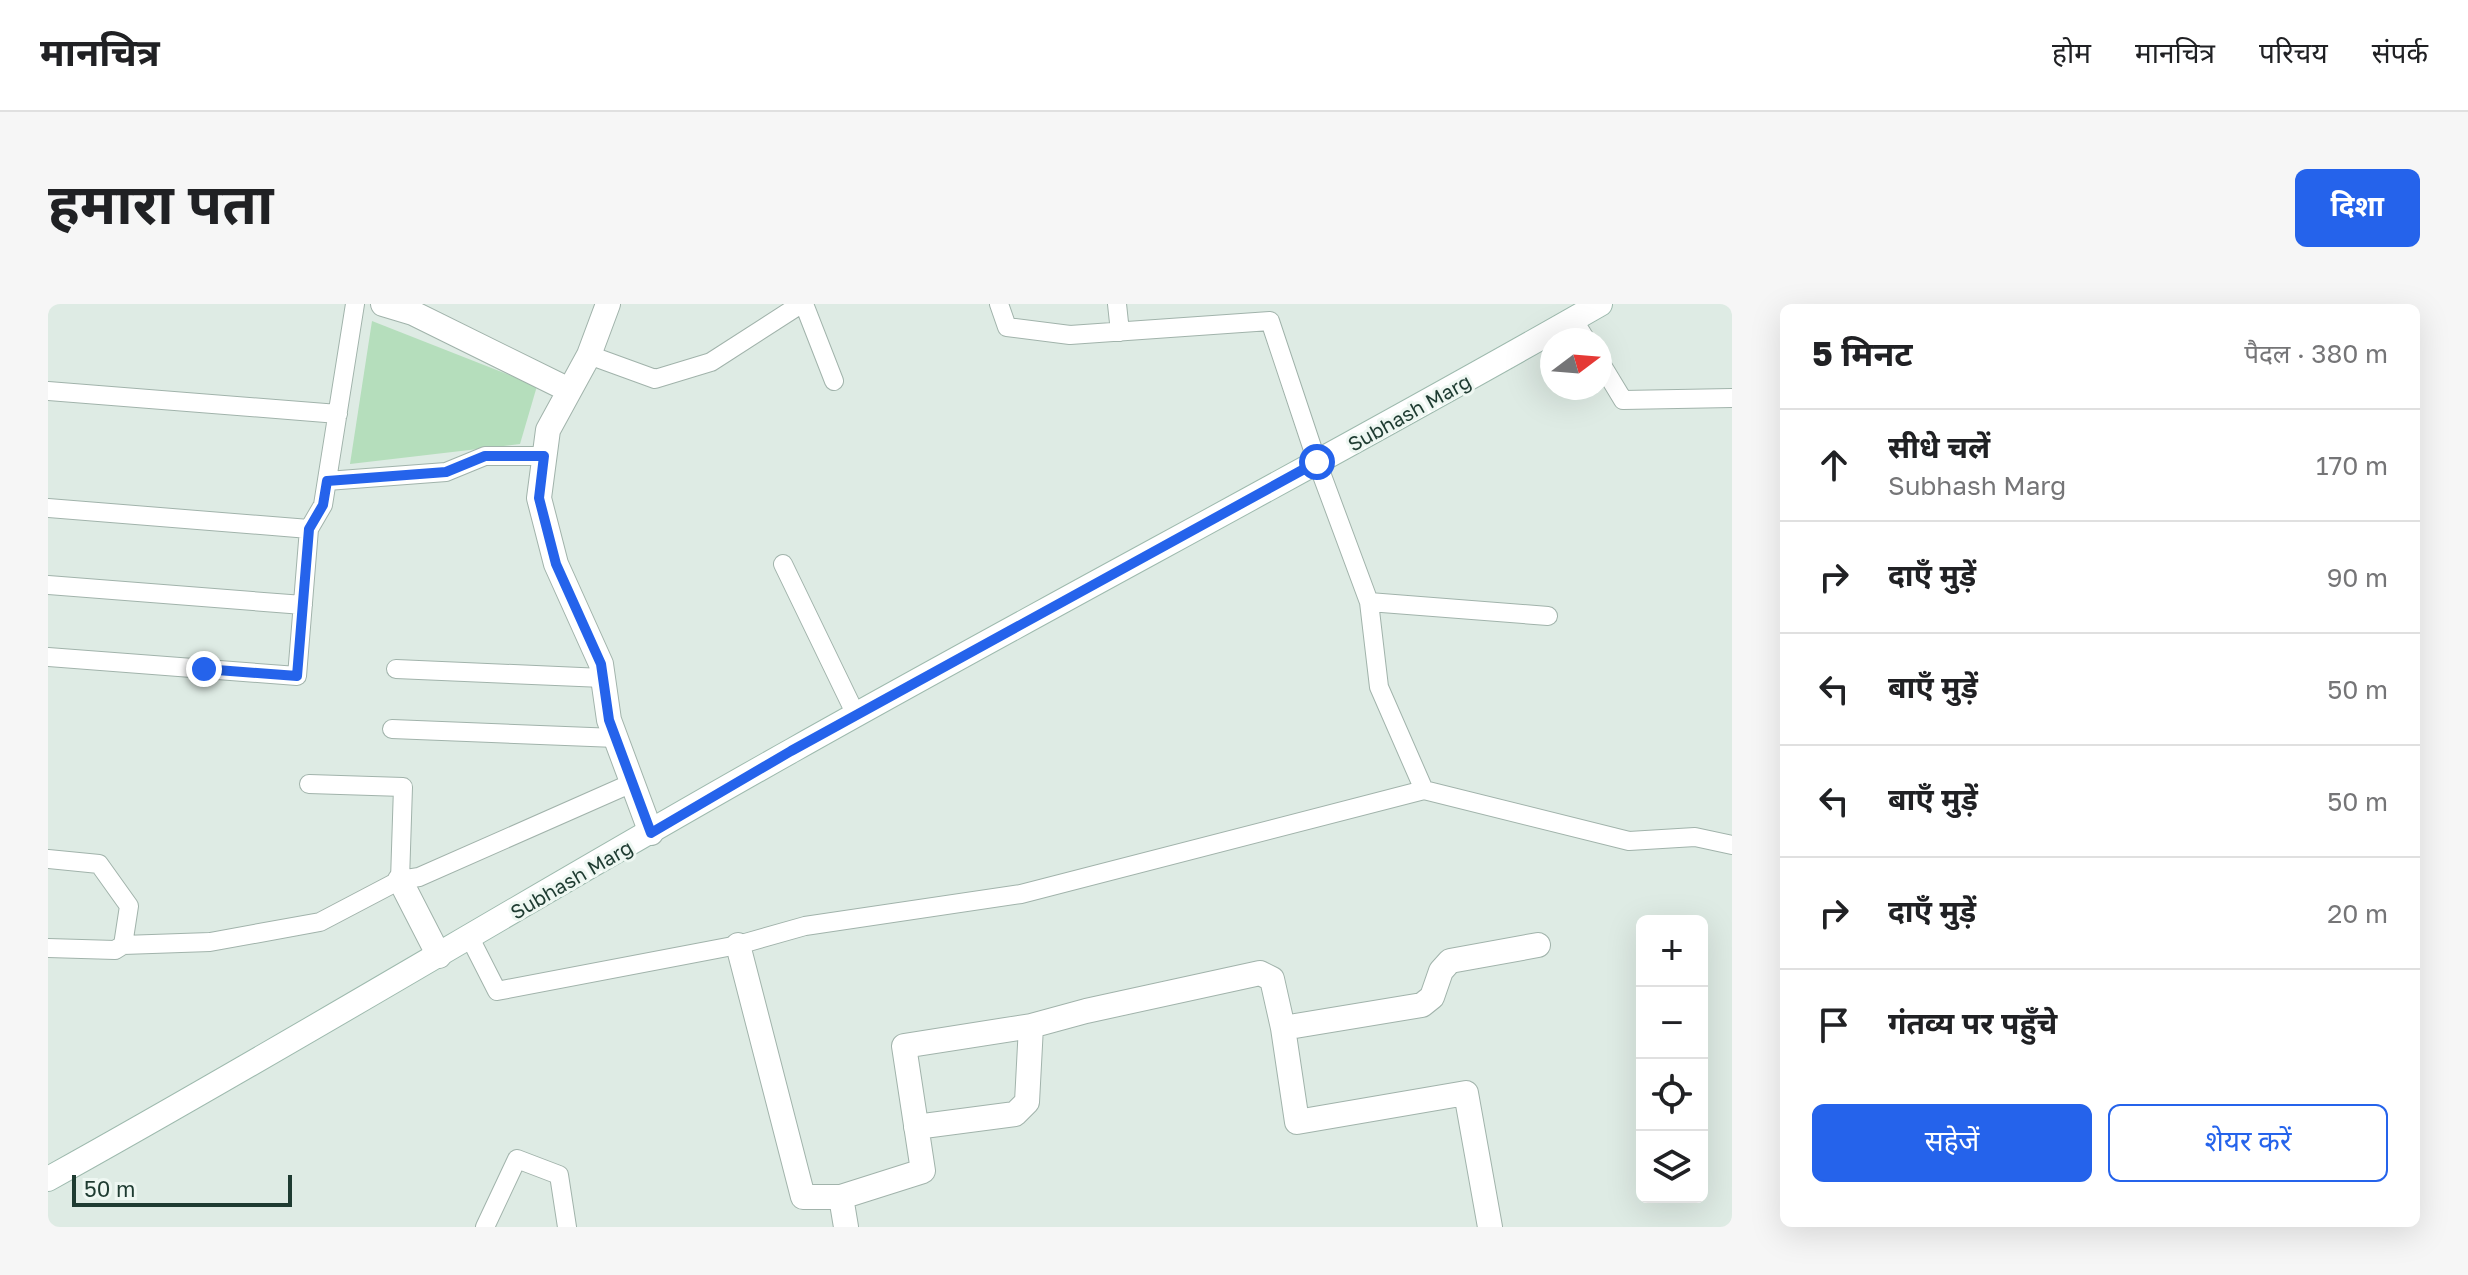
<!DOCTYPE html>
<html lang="hi">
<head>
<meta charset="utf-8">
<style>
	:root { --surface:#fff; --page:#f6f6f6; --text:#202124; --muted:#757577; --line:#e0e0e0; --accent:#2563eb }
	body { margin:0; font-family:"Golos Text","Noto Sans Devanagari",sans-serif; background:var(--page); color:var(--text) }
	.controls { position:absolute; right:24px; bottom:24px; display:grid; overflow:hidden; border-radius:12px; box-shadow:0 8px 32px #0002 }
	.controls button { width:72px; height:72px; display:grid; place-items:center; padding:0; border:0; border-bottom:2px solid var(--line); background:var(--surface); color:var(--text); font:40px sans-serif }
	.compass { position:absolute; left:1492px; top:24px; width:72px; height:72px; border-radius:50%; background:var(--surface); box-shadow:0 8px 32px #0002; rotate:74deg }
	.scale { position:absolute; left:24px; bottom:20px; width:220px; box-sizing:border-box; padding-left:8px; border:4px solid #1e3b31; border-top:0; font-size:22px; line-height:28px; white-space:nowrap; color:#1e3b31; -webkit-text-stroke:6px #eef7f2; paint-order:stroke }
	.stop { position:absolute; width:24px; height:24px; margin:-18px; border:6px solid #2563eb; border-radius:50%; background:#fff }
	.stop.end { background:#2563eb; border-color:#fff; box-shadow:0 2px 8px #0008 }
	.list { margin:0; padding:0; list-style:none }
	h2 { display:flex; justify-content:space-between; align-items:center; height:104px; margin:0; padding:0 32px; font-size:34px }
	h2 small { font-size:26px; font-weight:400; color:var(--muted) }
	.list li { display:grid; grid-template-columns:52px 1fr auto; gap:24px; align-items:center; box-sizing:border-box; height:112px; padding:0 32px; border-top:2px solid var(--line) }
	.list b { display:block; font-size:30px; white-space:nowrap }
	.list p { margin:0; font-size:26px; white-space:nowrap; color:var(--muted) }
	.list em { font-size:26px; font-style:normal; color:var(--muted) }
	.actions { display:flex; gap:16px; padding:24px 32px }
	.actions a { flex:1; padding:18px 0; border:2px solid var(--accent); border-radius:12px; text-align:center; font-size:28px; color:var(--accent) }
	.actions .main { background:var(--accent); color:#fff }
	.icon { flex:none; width:44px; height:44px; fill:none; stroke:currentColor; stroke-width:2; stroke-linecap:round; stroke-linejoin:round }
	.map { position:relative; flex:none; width:1684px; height:923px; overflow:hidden; border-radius:12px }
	header { display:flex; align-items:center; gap:48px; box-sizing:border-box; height:112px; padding:0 40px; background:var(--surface); border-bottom:2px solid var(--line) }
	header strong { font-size:38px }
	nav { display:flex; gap:44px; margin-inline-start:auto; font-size:28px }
	.intro { display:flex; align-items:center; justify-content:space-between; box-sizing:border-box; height:192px; padding:0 48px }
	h1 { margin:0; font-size:56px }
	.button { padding:20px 36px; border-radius:12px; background:var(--accent); color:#fff; font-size:28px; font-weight:700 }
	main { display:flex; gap:48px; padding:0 48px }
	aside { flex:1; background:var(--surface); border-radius:12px; box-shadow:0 8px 32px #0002 }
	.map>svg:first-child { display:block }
</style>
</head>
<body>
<header>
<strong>मानचित्र</strong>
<nav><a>होम</a><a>मानचित्र</a><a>परिचय</a><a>संपर्क</a></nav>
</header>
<div class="intro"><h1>हमारा पता</h1><a class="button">दिशा</a></div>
<main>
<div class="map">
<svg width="1684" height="923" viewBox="0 0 1684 923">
	<rect width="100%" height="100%" fill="#deebe4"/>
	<path fill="#b5debc" d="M324,17L489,82L472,140L302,160Z"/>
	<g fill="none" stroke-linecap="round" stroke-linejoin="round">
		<defs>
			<path id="lane" d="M756,0L786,77
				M951,0L959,23L1022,31L1222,17L1269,158L1321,298L1331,383L1376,486
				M1069,0L1072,28
				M1525,15L1538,36
				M541,51L607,75L663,58L753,0
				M1552,58L1575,96L1684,94
				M0,87L290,110
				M279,177L398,168L437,152H496
				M0,204L261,225
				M735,260L808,411
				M0,281L255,301
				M1321,298L1500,312
				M0,353L249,372L261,225L275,201L307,0
				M348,365L555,374
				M344,425L568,434
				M261,480L355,483L352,576
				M0,555L51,560L81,602L75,641
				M422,634L449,687L690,641L757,622L973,590L1376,486L1581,537L1647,533L1684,541
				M0,644L67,646L75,641L162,638L272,618L352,576L371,573L584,479
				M437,923L469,855L511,871L519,923"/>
			<path id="street" d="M335,0L365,9L521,86
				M560,0L541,51L500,126L491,194L508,260L553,360L561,416L603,529
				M352,576L391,652
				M690,641L755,893H793L798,923
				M1235,724L1374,701L1384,693L1393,667L1402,657L1490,641
				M868,823L967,810L979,798L983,722
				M793,893L875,867L856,742L983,722L1038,707L1212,669L1224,675L1235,724L1249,818L1418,789L1442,923"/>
			<path id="secondary" d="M0,875C251,736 495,586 745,446C1013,295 1285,153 1552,0"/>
		</defs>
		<use href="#lane" stroke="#a1b3ab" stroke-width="20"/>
		<use href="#street" stroke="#a1b3ab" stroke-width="26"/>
		<use href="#secondary" stroke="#9ebaae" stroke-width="26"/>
		<use href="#lane" stroke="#fff" stroke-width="18"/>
		<use href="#street" stroke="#fff" stroke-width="24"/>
		<use href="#secondary" stroke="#fff" stroke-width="24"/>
	</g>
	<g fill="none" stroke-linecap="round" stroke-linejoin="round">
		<path stroke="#2563eb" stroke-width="10" d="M156,365L249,372L261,225L275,201L279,177L398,168L437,152H496L491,194L508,260L553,360L561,416L603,529L743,447L1269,158"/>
	</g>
	<g text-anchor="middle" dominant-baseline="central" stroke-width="6" stroke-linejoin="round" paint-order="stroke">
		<g font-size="20" fill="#1e3b31" stroke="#eef7f2">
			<text transform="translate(1361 108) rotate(-29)">Subhash Marg</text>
			<text transform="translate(523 575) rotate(-30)">Subhash Marg</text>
		</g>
	</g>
</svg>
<div class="controls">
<button>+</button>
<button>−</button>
<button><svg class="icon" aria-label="locate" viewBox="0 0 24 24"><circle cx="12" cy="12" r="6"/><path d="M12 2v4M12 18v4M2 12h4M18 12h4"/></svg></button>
<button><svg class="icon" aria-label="layers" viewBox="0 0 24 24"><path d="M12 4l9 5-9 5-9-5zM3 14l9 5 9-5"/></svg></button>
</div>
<svg class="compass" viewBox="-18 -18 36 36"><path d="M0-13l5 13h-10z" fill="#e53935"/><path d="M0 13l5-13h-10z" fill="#757577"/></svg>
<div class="scale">50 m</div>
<div class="stop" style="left:1269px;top:158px"></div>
<div class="stop end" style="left:156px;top:365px"></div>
</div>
<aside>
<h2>5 मिनट<small>पैदल · 380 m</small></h2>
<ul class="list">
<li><svg class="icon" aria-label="ahead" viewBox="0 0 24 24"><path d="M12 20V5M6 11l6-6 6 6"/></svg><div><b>सीधे चलें</b><p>Subhash Marg</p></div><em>170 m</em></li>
<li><svg class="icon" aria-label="right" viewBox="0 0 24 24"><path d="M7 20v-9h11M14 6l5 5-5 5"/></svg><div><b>दाएँ मुड़ें</b></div><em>90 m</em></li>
<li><svg class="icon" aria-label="left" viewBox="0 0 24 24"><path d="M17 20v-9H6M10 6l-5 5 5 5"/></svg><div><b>बाएँ मुड़ें</b></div><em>50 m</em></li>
<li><svg class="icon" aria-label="left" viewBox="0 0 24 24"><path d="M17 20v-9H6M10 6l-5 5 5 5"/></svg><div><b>बाएँ मुड़ें</b></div><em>50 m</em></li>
<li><svg class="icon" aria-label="right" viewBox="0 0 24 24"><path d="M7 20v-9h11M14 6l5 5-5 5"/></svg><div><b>दाएँ मुड़ें</b></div><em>20 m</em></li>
<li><svg class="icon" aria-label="arrive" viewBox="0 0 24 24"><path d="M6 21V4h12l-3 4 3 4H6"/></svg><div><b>गंतव्य पर पहुँचे</b></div></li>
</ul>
<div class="actions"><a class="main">सहेजें</a><a>शेयर करें</a></div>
</aside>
</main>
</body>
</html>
